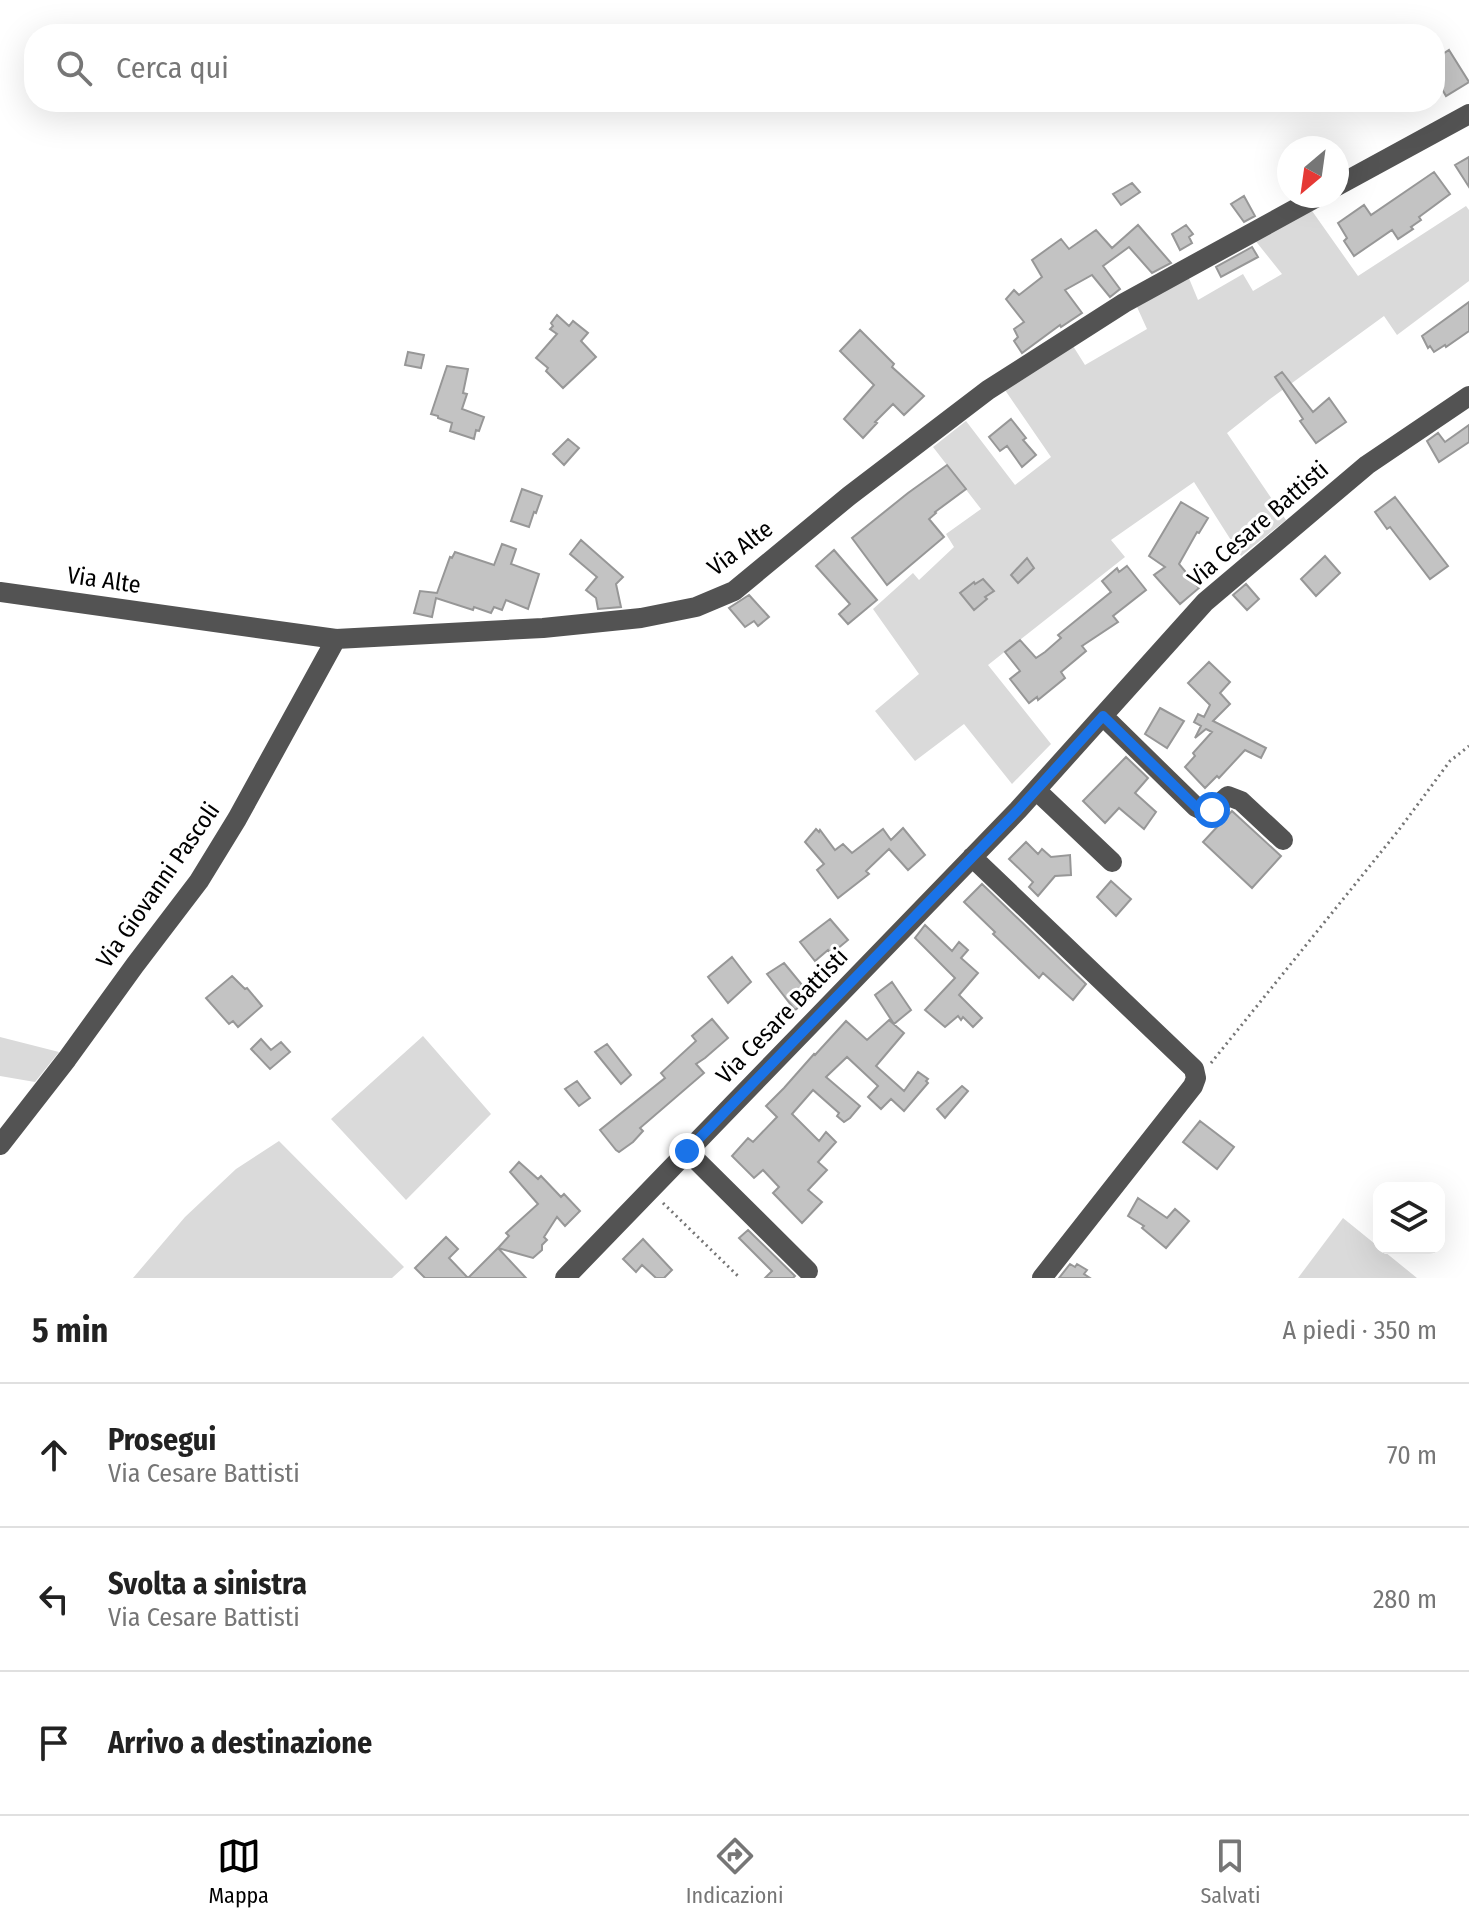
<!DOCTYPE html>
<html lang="it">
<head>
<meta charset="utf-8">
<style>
	:root { --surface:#fff; --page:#f6f6f6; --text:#222; --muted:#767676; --line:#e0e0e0; --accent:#000 }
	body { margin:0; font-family:"Fira Sans Condensed",sans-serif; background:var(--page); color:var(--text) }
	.controls { position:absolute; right:24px; bottom:24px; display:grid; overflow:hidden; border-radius:16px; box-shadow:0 8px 32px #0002 }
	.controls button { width:72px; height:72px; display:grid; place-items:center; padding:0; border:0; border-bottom:2px solid var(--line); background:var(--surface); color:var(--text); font:40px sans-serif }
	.compass { position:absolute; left:1277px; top:136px; width:72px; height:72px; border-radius:50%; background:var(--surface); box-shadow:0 8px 32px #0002; rotate:209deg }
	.stop { position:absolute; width:24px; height:24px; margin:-18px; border:6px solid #1a73e8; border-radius:50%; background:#fff }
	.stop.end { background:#1a73e8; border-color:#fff; box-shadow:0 2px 8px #0008 }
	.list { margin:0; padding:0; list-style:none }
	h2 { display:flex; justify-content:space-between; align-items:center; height:104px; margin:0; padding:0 32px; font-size:34px }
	h2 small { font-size:26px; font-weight:400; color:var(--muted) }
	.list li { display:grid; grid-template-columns:52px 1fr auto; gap:24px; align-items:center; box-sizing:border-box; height:144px; padding:0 32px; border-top:2px solid var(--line) }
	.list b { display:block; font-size:30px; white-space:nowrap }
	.list p { margin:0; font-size:26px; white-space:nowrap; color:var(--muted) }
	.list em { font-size:26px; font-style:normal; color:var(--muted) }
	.icon { flex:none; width:44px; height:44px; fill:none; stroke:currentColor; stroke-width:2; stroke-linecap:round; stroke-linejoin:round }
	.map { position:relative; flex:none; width:1469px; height:1278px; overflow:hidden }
	.search { position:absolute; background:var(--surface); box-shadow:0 8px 32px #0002; left:24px; right:24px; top:24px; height:88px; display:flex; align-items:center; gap:20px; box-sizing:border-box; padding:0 28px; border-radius:32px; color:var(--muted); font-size:30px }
	.sheet { height:536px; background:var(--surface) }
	nav { display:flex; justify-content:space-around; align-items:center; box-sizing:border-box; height:112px; border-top:2px solid var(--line); background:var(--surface); font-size:22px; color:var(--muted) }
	nav a { display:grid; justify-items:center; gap:4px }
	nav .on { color:var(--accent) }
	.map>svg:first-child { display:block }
</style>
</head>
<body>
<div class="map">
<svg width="1469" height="1278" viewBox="0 0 1469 1278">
	<rect width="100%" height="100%" fill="#fff"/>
	<path fill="#dadada" d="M1466,206L1469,210V281L1397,335L1384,316L1270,399L1227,433L1286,520L1241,556L1194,482L1111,540L1125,557L988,665L1051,744L1012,784L964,724L915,761L875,711L919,674L873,609L913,573L919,580L954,547L946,534L981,509L933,447L966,421L1015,485L1051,457L1005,390L1073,346L1085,365L1147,329L1137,307L1188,276L1198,300L1243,274L1253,291L1282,274L1254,239L1310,208L1358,276Z
		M423,1036L491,1114L406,1200L331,1119Z
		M0,1037L59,1052L35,1082L0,1076Z
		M279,1141L404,1267L392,1278H133L185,1217L236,1169Z
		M1343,1218L1417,1278H1298Z"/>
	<path fill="#c3c3c3" stroke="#979797" stroke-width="2" d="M1449,50L1469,82L1446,96L1435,77V59Z
		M1469,157V187L1455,165Z
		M1434,172L1450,194L1419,217L1421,220L1411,227L1413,229L1398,239L1392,230L1354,256L1344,241L1347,238L1338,223L1364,205L1371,215Z
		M1132,183L1140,192L1121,205L1113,194Z
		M1244,196L1255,216L1244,222L1231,204Z
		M1138,225L1171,263L1152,273L1129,247L1103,266L1120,289L1110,297L1092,275L1065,290L1082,313L1061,327L1060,325L1022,353L1014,341L1018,337L1014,329L1024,322L1006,299L1014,290L1019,295L1042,277L1032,260L1061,239L1069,249L1096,230L1112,248Z
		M1186,225L1193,234L1189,237L1192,243L1180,250L1172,234Z
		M1252,247L1258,257L1221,277L1216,267Z
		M1469,302V331L1446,347L1445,345L1434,352L1430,346L1428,348L1422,336Z
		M557,315L569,326L573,321L588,333L581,341L596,357L563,388L546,371L548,368L536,358L557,334L550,329L553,326L551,323Z
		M860,330L894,364L892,367L924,396L904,415L893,404L875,422L877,423L863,438L844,419L874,385L840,351Z
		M408,352L424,355L421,368L405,365Z
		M447,366L468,369L463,393L467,394L462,409L484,417L479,431L476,430L474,439L450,431L452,423L438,418V416L431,414Z
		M1282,372L1313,412L1329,398L1346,422L1316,443L1300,421L1303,419L1275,377Z
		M1011,419L1026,438L1023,440L1036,455L1022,467L1007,446L1000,451L989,437Z
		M1469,425V442L1439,462L1427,441L1438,433L1445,442Z
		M568,439L579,448L564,465L553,454Z
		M947,465L966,489L935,512L936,513L929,519L944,537L887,585L852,538L908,493Z
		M522,489L542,496L536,513L534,512L529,527L511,521Z
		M1395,497L1448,566L1430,579L1390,527L1387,529L1375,512Z
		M1181,502L1208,518L1199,533L1197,532L1179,564L1199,588L1180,604L1154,575L1165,567L1149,556Z
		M581,540L623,577L616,584L621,607L598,609L596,598L586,590L597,577L570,554Z
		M502,544L516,549L511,564L539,574L528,609L506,600L502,610L494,607L491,613L474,607L473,610L436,598L432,617L414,613L420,591L437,593L450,557L452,558L455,552L494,565Z
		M834,550L877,600L848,624L839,614L850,604L816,566Z
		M1325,556L1340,573L1316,596L1301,579Z
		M1027,558L1034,568L1018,583L1011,575Z
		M1127,566L1146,590L1113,616L1118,622L1082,646L1086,651L1061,672L1065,678L1038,700L1037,697L1029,703L1010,679L1020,671L1005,652L1020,640L1036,658L1045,652L1061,638L1058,635L1111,592L1102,581L1117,568L1119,572Z
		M983,579L994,591L985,597L987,599L974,610L960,593L974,582L975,584Z
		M1246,584L1259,599L1247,610L1233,595Z
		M749,595L769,617L758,626L754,621L745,627L729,608Z
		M1209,662L1230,682L1220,693L1230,704L1213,721L1266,748L1261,758L1245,750L1219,778L1217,776L1205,788L1185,767L1195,756L1193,753L1212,732L1206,729L1195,738L1201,726L1194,722L1198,714L1204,717L1210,705L1188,683Z
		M1160,708L1184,721L1167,748L1145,734Z
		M1126,757L1148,778L1135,793L1156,812L1144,829L1119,808L1105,823L1083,801Z
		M1232,811L1281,856L1252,888L1203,842Z
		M903,828L925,855L908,870L889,849L866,871L869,874L838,898L817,870L824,864L805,842L816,829L819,832L820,830L835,850L843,844L852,853L883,829L891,840Z
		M1026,842L1038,854L1042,849L1051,857L1070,855L1071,875L1055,876L1038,896L1029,887L1033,882L1009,859Z
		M1111,881L1131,899L1116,916L1097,897Z
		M982,884L1086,984L1073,1000L1043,973L1039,978L993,934L995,932L964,902Z
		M830,919L848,940L831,954L828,950L815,961L800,942Z
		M925,925L952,951L959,942L968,950L961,958L978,973L959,995L982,1018L973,1027L963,1017L961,1020L958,1016L945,1027L925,1010L955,978L915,938Z
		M732,957L751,982L728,1003L708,977Z
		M784,963L812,997L795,1010L767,974Z
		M232,976L245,989L247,988L262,1006L238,1027L233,1021L229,1024L206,998Z
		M892,982L911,1010L894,1024L875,995Z
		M712,1019L728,1038L705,1058L696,1064L704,1073L640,1128L643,1131L633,1142L619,1152L616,1150L600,1130L665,1078L661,1073L696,1041L692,1036Z
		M889,1020L904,1033L876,1066L904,1091L918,1072L928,1079L926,1081L928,1083L904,1111L891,1099L881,1109L868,1097L878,1086L847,1057L826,1077L860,1106L850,1118L844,1122L837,1116L839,1113L813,1090L792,1114L819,1141L826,1132L836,1142L818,1162L827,1170L808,1190L822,1202L802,1223L773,1193L779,1187L763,1170L754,1178L732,1156L748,1138L753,1142L777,1117L766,1106L784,1088L814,1054L815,1055L846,1021L867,1040Z
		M261,1039L271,1050L281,1042L290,1052L270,1069L251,1049Z
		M607,1044L631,1075L621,1084L595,1052Z
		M577,1081L590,1098L579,1106L565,1089Z
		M962,1086L968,1091L945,1118L937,1109Z
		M1200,1121L1234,1147L1217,1169L1183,1142Z
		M519,1162L538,1179L541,1176L561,1197L564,1194L580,1211L565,1226L557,1217L544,1237L547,1240L542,1245V1250L533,1258L498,1248L509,1236L506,1233L538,1204L510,1172Z
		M1138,1198L1167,1218L1175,1209L1189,1221L1166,1248L1142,1228L1144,1226L1128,1216Z
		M748,1230L795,1276L793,1278H765L772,1271L739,1238Z
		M446,1237L458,1249L449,1258L468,1278H425L415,1268Z
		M643,1239L672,1270L664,1278H656L642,1265L636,1272L623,1259Z
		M498,1248L526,1278H468Z
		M1070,1264L1075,1267L1077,1264L1087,1270L1084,1274L1090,1278H1059Z"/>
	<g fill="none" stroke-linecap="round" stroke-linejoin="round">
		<path stroke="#757575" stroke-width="3" stroke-dasharray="2 4" stroke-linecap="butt" d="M1211,1063L1398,831L1450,761L1469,746
			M663,1203L740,1278"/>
		<path stroke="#535353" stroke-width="20" d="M1337,186L1469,114
			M0,592L336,639L543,628L641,618L696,607L734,591L849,496L988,390L1124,303L1319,196
			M1103,716L1196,807L1206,812L1212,810L1228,796L1241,801L1283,840
			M1036,790L1112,862
			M972,857L1194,1069L1196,1078L1193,1086L1042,1278
			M0,1145L67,1059L135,965L199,881L237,819L336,639
			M687,1151L808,1271
			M565,1278L1018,810L1205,602L1367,465L1469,396"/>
	</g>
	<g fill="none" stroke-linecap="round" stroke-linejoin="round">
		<path stroke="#1a73e8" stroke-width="10" d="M687,1151L1018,810L1103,716L1196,807L1206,812L1212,810"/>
	</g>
	<g text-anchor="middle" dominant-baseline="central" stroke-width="6" stroke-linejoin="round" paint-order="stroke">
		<g font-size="24" fill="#000" stroke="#fff">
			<text transform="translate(1258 524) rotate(-41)">Via Cesare Battisti</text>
			<text transform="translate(740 548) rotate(-37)">Via Alte</text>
			<text transform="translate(104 580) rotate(8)">Via Alte</text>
			<text transform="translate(158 885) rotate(-55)">Via Giovanni Pascoli</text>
			<text transform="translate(782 1016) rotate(-46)">Via Cesare Battisti</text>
		</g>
	</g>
</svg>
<div class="controls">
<button><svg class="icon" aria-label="layers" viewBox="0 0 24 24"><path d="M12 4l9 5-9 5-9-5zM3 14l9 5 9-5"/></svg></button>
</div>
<svg class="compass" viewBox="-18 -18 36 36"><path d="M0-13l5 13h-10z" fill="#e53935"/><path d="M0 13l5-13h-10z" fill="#767676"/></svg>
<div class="stop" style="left:1212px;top:810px"></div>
<div class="stop end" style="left:687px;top:1151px"></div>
<div class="search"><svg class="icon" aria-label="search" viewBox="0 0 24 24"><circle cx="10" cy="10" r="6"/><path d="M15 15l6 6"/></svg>Cerca qui</div>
</div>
<section class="sheet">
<h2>5 min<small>A piedi · 350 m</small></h2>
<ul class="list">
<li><svg class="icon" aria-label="ahead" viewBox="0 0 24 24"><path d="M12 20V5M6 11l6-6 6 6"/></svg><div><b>Prosegui</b><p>Via Cesare Battisti</p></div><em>70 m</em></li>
<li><svg class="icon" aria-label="left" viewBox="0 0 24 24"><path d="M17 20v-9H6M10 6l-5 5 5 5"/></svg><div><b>Svolta a sinistra</b><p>Via Cesare Battisti</p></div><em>280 m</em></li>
<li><svg class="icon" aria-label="arrive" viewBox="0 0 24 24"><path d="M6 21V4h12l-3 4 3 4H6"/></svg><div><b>Arrivo a destinazione</b></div></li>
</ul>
</section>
<nav>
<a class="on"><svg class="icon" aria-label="map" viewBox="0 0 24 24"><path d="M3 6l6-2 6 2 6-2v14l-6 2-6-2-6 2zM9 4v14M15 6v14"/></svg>Mappa</a>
<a><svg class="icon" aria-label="directions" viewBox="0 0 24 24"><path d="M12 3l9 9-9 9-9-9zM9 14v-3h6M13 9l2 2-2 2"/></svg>Indicazioni</a>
<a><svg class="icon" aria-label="saved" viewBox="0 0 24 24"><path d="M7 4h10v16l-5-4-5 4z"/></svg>Salvati</a>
</nav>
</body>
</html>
